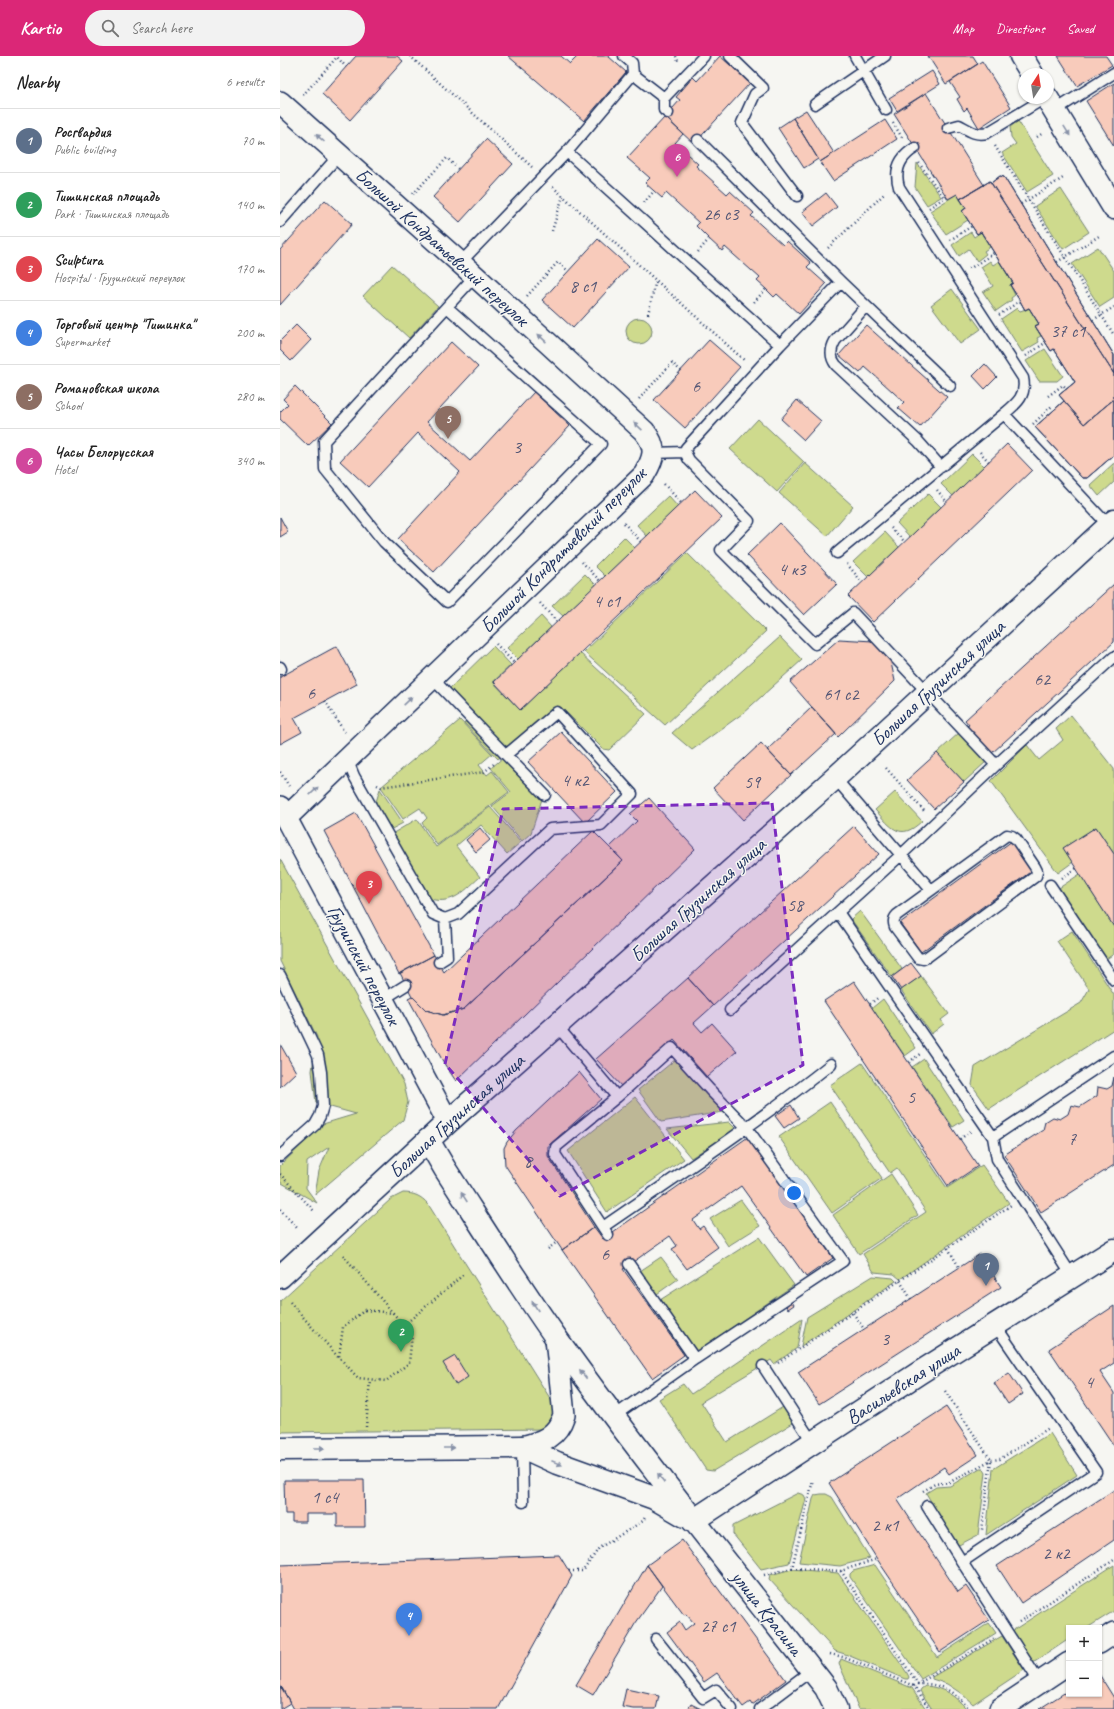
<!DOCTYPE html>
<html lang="en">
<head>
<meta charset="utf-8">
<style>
	:root { --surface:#fff; --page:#f2f2f2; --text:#222; --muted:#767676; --line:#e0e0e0; --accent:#db2777 }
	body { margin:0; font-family:Caveat,sans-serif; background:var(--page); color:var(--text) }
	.controls { position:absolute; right:12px; bottom:12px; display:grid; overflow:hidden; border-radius:0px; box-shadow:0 1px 3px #0004 }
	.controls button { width:36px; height:36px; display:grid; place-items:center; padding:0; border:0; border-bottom:1px solid var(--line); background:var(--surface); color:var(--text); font:20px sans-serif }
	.compass { position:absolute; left:738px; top:12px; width:36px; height:36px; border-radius:50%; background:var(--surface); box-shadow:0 1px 3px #0004; rotate:12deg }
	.you { position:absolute; left:514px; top:1137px; width:14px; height:14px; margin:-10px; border:3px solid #fff; border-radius:50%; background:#1a73e8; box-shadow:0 0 0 6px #1a73e833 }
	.badge { display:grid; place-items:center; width:26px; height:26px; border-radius:50%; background:var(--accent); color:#fff; font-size:13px; font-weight:700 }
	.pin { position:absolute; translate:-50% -33px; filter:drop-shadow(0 1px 2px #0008) }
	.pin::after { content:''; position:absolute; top:21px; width:14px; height:12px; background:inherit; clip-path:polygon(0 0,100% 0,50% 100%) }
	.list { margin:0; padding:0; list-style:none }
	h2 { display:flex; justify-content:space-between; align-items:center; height:52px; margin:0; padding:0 16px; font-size:17px }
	h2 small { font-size:13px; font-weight:400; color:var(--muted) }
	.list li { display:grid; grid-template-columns:26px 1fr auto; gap:12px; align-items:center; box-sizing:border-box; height:64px; padding:0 16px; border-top:1px solid var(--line) }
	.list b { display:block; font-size:15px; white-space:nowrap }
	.list p { margin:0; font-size:13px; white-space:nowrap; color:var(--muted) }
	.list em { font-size:13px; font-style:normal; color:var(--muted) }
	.icon { flex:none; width:22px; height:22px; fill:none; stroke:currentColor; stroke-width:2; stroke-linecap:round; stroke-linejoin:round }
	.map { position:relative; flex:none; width:834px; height:1653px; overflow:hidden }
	header { display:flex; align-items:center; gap:24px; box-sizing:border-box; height:56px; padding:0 20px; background:var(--accent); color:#fff }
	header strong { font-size:19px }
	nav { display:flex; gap:22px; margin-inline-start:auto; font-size:14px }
	.search { width:280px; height:36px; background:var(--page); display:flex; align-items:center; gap:10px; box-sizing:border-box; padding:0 14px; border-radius:22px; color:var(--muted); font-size:15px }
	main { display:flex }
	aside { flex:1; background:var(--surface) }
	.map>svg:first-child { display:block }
</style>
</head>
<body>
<header>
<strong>Kartio</strong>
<div class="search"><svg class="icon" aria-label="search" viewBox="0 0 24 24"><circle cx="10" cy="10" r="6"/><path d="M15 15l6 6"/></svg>Search here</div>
<nav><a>Map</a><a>Directions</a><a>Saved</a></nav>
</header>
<main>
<aside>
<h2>Nearby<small>6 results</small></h2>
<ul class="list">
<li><span class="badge" style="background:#5c6f8a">1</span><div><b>Росгвардия</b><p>Public building</p></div><em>70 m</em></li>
<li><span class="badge" style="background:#2e9e5b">2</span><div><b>Тишинская площадь</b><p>Park · Тишинская площадь</p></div><em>140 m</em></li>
<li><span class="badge" style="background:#e0444e">3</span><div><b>Sculptura</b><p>Hospital · Грузинский переулок</p></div><em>170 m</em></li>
<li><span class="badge" style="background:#3f7fe0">4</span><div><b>Торговый центр &quot;Тишинка&quot;</b><p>Supermarket</p></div><em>200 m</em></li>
<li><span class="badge" style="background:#8d6e63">5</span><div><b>Романовская школа</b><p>School</p></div><em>280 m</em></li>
<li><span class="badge" style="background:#d1479c">6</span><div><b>Часы Белорусская</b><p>Hotel</p></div><em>340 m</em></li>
</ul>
</aside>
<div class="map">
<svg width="834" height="1653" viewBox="0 0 834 1653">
	<rect width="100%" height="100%" fill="#f6f6f2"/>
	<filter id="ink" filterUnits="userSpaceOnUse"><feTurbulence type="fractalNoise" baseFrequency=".025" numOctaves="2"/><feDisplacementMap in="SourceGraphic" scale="8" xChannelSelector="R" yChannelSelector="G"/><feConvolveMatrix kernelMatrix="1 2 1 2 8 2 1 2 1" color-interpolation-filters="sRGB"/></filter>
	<g filter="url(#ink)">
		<path fill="#ceda8d" stroke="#748476" d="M738,65L773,120L747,136L722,97L736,88L731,81L730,71Z
			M637,107L661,141L647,149L635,131Z
			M781,133L809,176L783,193L755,150Z
			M677,138L686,152L682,155L688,164L666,178L650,155Z
			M691,176L694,181L701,176L710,191L704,195L706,198L697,205L689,193L679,200L672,189Z
			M818,191L834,215V242L820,251L792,208Z
			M710,205L713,209L719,205L733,227L730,229L735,239L731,242L732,244L716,255L703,236L713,230L701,211Z
			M112,209L158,250L129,282L83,240Z
			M672,233L701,273L680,288L651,249Z
			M737,252L740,255L749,252L759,268L755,270L761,280L757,282L759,286L742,296L721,263Z
			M346 275a13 13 0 1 1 26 0a13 13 0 1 1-26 0Z
			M765,293L783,320L777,325H759L746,305Z
			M478,363L524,406L497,436L450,393Z
			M692,398L704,410L673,440L661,428Z
			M525,407L573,450L547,480L499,437Z
			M834,407V426L819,440L810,429Z
			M648,438L661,451L630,481L617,467Z
			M388,440L398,451L367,480L357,469Z
			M605,476L619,491L588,521L573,506Z
			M344,481L355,492L325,520L315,510Z
			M407,497L486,575L385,669L304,596Z
			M305,518L316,529L283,560L272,550Z
			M261,560L271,571L238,603L227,592Z
			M500,581L522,604L462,658L412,694L392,677Z
			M213,590L231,609L213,626L240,654L300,597L366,658L329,694L323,693L282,652H279L230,690H223L169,633Z
			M791,659L834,713V798L816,771L784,792L793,806L778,817L711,725L747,689L759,704L783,684L776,673Z
			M190,662L224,698L218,703L184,667Z
			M180,664L212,698L199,709L207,719L212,715L229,736L157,789L142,767L147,762L140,752L123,763L101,731Z
			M680,676L707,705L684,726L657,697Z
			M225,700L263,740L251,777L242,785L212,750L231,736L211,712Z
			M100,733L123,767L108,775L95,749Z
			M615,736L642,765C620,786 612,772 595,754Z
			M210,751L241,786L227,798L201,769L176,790L200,821C182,837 172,850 146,842L110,779L137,763L156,791Z
			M0,803L124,1028L128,1046L123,1064L35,1139L39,1115L49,1091L27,1106L26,1132L37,1147L0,1126V1110L43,1068L76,1058L36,1047L32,1015L37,981L0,905Z
			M800,818L834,871V898L826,903L779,832Z
			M580,855L622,913L612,921L571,863Z
			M792,875L834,939V973L709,1053L692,1029L695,1011L801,947L809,933L777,885Z
			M641,920L669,958L661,964L664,968L651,978L621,934Z
			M603,943L636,992L625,1000L592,952Z
			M396,1003L443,1056L381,1066L358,1034Z
			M644,1003L684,1064L673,1071L632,1011Z
			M582,1007L667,1132L702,1109L729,1147L620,1223L614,1218L594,1216L583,1198L646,1156L617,1112L610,1117L550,1029Z
			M355,1041L404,1103L327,1156L288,1095Z
			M550,1046L602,1122L552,1157L499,1081Z
			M449,1066L456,1073L411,1102L387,1073Z
			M611,1118L638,1159L579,1198L553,1159Z
			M123,1137C134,1137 141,1140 148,1148L273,1347L277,1355L265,1373L0,1376V1245L111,1143Z
			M461,1144L480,1170L448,1190L430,1163Z
			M479,1181L514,1229L416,1296L380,1244Z
			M381,1201L398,1223L374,1240L357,1217Z
			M593,1220L613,1222L616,1225L521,1290L527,1261Z
			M522,1263L517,1292L494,1308L491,1304L421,1346L447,1386L503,1351L513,1367L433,1415L426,1414L379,1343L403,1328L411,1338Z
			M770,1377L797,1419L706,1479L713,1413Z
			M700,1412H703L706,1417L698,1479L677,1490L646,1437L656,1431L670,1430Z
			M518,1437L524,1439L526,1443L509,1507L481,1513L453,1478V1470Z
			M541,1438H546L552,1441L590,1502L560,1510L519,1506L533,1443L535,1439Z
			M595,1509L657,1601L709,1567L716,1577L641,1623L570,1521V1518L573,1515Z
			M834,1509V1555L807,1572H789V1583L753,1607L732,1575Z
			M512,1513L558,1517L627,1617L629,1621L628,1623H625L565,1598L555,1595L489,1523L490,1519Z
			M722,1580L744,1614L693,1648L682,1638L667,1628L652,1623V1621Z
			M561,1603L632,1632L646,1653H579L559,1608Z
			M645,1630C663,1631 675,1640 687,1653H652L640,1635L641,1633Z"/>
		<path fill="#f8cbbb" stroke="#1b2f5e" d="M76,0H117L123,5L70,64L42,38Z
			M228,0H281L290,8L298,0H328L346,16L304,65Z
			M440,0L470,27L414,88L385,61L400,44L396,41L413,21L417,25Z
			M648,0H693L698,8L666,28Z
			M778,0H826L832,9L797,30Z
			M702,5L731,51L699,72L687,52L684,55L677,43L680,41L670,26Z
			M652,15L660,28L617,55L609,42Z
			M834,27V90L806,45Z
			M646,37L704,129L680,143L677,138L668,143L614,58Z
			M526,54L554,97L540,106L513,62Z
			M385,61L403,78L395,87L418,108L416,110L447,138L450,135L474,157L471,160L503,189L507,185L531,207L527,211L546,228L519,258L497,238L494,241L486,233L477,225L480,222L445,191L442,195L429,183L416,170L419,167L386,137L382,142L365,127L370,122L347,102Z
			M513,62L538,103L524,112L498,72Z
			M605,64L617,83L553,125L540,106Z
			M206,83L233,108L180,166L153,141Z
			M720,120L724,121L834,299V399L807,422H802L755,371L784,345L779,339L795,326L774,293L771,295L755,270L759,268L749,252L745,254L740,245L730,229L733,227L701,176L697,178L682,155L686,152L680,143L710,125L711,127Z
			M720,120L724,121L834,299V318L711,127Z
			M710,125L834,318V343L804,368L779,339L795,326L774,293L771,295L755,270L759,268L749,252L745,254L740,245L730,229L733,227L701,176L697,178L682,155L686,152L680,143Z
			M546,137L557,151L533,170L522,156Z
			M45,144L72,168L0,249V194Z
			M318,183L349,211L293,272L262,244Z
			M16,269L31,284L11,305L0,294V285Z
			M586,269L667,341L640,371L618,352L624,346L602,326L585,311L580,317L559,299Z
			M429,284L460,311L405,372L374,344Z
			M171,286L198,311L147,366L190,405L254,336L290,370L154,516L118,483L180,416L138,377L88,431L60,405Z
			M705,308L717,321L705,333L693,320Z
			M15,330L52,367L28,390L0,363V356L8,348L3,343Z
			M834,343V399L807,422H802L755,371L784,345L804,368Z
			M517,344L541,365L524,384L501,363Z
			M727,388L752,414L593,566L568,540Z
			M415,434L442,462L240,654L214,626Z
			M0,461L8,476L0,481Z
			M500,467L557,528L524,559L467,499Z
			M834,528V586L712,697L687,670L689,669L685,664Z
			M559,583L593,585L610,602L615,625L558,681L510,626Z
			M57,590L77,628L14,662L22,676L0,688V621Z
			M532,651L556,678L511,719L487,694Z
			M281,676L337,736L305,767L248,706Z
			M481,687L511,719L463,764L433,732Z
			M657,697L684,726L654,753L627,724Z
			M369,742L415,793L176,1025L165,1009L128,942L132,940L146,954L163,959L184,953L343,805L330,791L357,765L350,758Z
			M76,757L154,899L119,918L44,775Z
			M574,770L599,798L433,950L408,922Z
			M816,771L834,798V871L783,792Z
			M200,772L210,784L196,796L186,784Z
			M313,775L343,805L184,953L163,959L146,954L132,940L120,917L154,899L164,916Z
			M732,785L753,814L641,896L620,867Z
			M631,907L641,920L621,934L612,921Z
			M408,922L433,950L414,967L422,976L432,967L457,995L427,1021L394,984L342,1031L316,1003Z
			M574,925L698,1110L668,1130L544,945Z
			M0,988L16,1016L0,1031Z
			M299,1016L321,1043L268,1090V1100L314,1171L282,1194L225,1109L224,1092L227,1086L236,1075Z
			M834,1021V1109L761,1156L724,1099L763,1074L765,1066L773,1061L780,1063L788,1058L791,1049L800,1051L817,1040L818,1031L827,1033L832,1030Z
			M511,1049L519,1062L504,1072L495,1060Z
			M468,1081L553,1202L526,1221L461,1130L413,1164L419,1173L423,1170L438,1191L407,1213L392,1193L397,1190L390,1180L343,1213L404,1299L372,1322L282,1194L314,1171L323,1183Z
			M700,1198L721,1231L539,1348L518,1316Z
			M511,1244L514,1249L508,1253L505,1248Z
			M834,1250V1307L820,1316L834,1337V1390L769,1293Z
			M175,1300L188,1321L176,1329L163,1307Z
			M729,1317L743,1338L728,1348L714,1327Z
			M666,1351L698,1399L669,1418L664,1411L617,1443L678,1536L686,1530L709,1564L660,1596L597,1503L549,1427Z
			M4,1424H84L85,1471H57V1458H26V1466H12V1458H5Z
			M834,1434V1484L741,1547L717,1510Z
			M402,1484L506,1624L472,1649L470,1646L463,1651L437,1617L424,1626L387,1576L400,1566L405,1574L414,1567L406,1558L404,1559L367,1509Z
			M279,1499L292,1520L218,1653H14L0,1629V1509Z
			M367,1509L382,1530L355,1568L313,1639L296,1629Z
			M819,1618L834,1642V1653H759L789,1634V1638H819Z
			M2,1632L10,1647L0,1653V1633Z
			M346,1633L379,1640L376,1653H354L342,1651Z
			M411,1648L421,1653H408Z"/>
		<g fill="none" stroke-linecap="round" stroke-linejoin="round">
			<defs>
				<path id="service" d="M450,0L483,32L475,38L462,67L517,140
					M575,0L606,54
					M353,18L384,42V54L388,57
					M384,42L424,0
					M535,48L605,0
					M774,55L834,17
					M668,72L679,69C688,74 696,80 707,77L765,42
					M418,84L561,226L670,330
					M635,92C620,101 614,114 619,131L743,322C747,340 736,348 724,358
					M287,96L353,18L352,7L344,0
					M0,166L59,99
					M180,207L287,96L500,289L406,392L405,396L409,404L469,465L441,494L535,588L573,557L716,709
					M586,250L555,285C550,294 550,301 556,309L638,385L661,411
					M167,251L321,388L167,546L104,486L45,413L44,385L195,220
					M500,289L561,226
					M373,397L405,396
					M557,497L724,358L829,470
					M0,611L1,613
					M226,699L265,739
					M67,703L74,720L153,858L165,863L178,858L270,773L321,769L352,738L277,656L226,699L152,622
					M555,722L651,834
					M727,779L732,780L736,783L755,811L757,815L756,820L647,901L643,903L638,902L615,871C613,866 613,863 617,859Z
					M770,829L834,924
					M558,856L713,1081L717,1103L792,1220
					M159,906L167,901L165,863
					M0,919L38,999L41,1016L43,1050L40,1060L35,1069L0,1100
					M102,944L126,929
					M450,954L621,799L716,709L834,601
					M277,970L337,1041L276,1091L275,1098L328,1179
					M713,1081L834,1000
					M323,1171C400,1118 478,1066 551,1008
					M349,1208L415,1303
					M715,1269L816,1416L682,1506L760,1627
					M483,1310L533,1387
					M334,1360L415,1303L563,1205L467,1072L430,1034L392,992L337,1041
					M242,1391L243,1446
					M647,1450L682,1506
					M376,1583L423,1642L436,1634L452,1653
					M480,1653L532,1614"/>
				<path id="minor" d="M0,46L195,220L364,375C378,392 374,402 364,419L6,762
					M0,751L168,1066
					M242,1391C262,1386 277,1381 284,1359L276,1283
					M819,1587L834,1577
					M720,1653L789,1607"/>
				<path id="tertiary" d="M741,0L752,18
					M767,42L834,152
					M148,1084L165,1113C202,1170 238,1228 277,1283C363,1403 455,1516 546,1632L556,1653
					M0,1393L242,1391L277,1407L374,1442L405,1460
					M413,1465L639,1317L834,1194"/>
				<g id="secondary">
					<path id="s1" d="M0,1221L168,1066L555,722L834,465"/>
				</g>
			</defs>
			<use href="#service" stroke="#1b2f5e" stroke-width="13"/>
			<use href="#minor" stroke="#1b2f5e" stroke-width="24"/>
			<use href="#tertiary" stroke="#1b2f5e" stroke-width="25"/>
			<use href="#secondary" stroke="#1b2f5e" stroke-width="25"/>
			<path stroke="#1b2f5e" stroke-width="2.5" stroke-dasharray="1 3" stroke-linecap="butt" d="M130,0L252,111
				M396,0L398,5
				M23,39L57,1L66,11
				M613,67L623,83
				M757,81L763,77
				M715,90L834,279
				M639,107L664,142L649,152
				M273,131L465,305
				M133,138L167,102L178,113
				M364,147L374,135
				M741,148L783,122
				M272,175L283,140
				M670,184L692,170
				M548,192L605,137
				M418,196L429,183
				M777,206L819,180
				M689,213L714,197
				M247,240L278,206L288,215
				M474,246L486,233
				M368,258L376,224
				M719,259L740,245
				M813,264L834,251
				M746,300L765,287
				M768,340L783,329L787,333
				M359,343L392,307L401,315
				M753,368L773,349
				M700,396L709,406
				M384,428L401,447
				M657,434L667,446
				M344,467L361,486
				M611,472L625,486
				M302,506L320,525
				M567,508L582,526
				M260,547L277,566
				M216,588L234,607
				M45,645L65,677
				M606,712L645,756
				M0,716L9,730
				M97,729L101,731L204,716L215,707
				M782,822L797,812
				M590,948L599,941
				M629,1006L640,998
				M680,1083L691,1075
				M0,1118L35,1156
				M0,1153L17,1172
				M668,1192L679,1211
				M268,1193L277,1186
				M63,1199L113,1257
				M620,1225L631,1243
				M10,1246L58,1301
				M85,1254L113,1257L132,1279L129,1307L106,1325L78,1322L59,1301L63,1271Z
				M573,1257L584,1273
				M124,1269L183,1219
				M498,1307L731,1149
				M665,1335L711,1404L702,1474
				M86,1371L90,1324
				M643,1435L655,1428L670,1426L711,1404L720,1403L769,1372
				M512,1512L561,1515L597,1503
				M289,1515H303L319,1492L363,1465L365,1461
				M561,1515L638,1628C662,1627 674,1636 690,1653
				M484,1519L512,1512L533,1424
				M739,1566L834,1504
				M550,1598L563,1601L634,1630
				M650,1653L634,1630L715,1582"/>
			<use href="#service" stroke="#f6f6f2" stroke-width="10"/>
			<use href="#minor" stroke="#f6f6f2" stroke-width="21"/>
			<use href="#tertiary" stroke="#f6f6f2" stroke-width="22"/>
			<use href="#secondary" stroke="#f6f6f2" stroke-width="22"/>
		</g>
		<defs><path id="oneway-solid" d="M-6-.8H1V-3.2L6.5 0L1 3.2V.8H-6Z"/></defs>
		<g fill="#8892a8">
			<use href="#oneway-solid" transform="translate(787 75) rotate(58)"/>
			<use href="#oneway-solid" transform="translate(40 82) rotate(-138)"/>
			<use href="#oneway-solid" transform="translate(262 282) rotate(-137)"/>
			<use href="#oneway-solid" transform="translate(358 370) rotate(-137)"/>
			<use href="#oneway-solid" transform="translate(128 645) rotate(-44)"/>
			<use href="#oneway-solid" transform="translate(34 735) rotate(-44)"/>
			<use href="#oneway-solid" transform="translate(184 1141) rotate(-123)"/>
			<use href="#oneway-solid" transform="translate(255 1250) rotate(-123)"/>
			<use href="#oneway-solid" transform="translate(303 1318) rotate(-127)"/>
			<use href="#oneway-solid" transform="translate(39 1392)"/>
			<use href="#oneway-solid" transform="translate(169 1392)"/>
			<use href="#oneway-solid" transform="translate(277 1407) rotate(22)"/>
			<use href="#oneway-solid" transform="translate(381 1422) rotate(-127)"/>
		</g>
	</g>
	<path fill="#7b2cbf" fill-opacity="0.2" stroke="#7b2cbf" stroke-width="3" stroke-dasharray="8 5" stroke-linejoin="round" d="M492,747L523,1009L280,1140L165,1008L223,753Z"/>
	<g text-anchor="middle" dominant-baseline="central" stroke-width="3" stroke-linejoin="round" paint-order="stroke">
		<g font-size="18" fill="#525675">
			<text x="441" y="158">26 с3</text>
			<text x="303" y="230">8 с1</text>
			<text x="788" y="275">37 с1</text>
			<text x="416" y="330">6</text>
			<text x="237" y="391">3</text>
			<text x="512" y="513">4 к3</text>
			<text x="327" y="545">4 с1</text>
			<text x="762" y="623">62</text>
			<text x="31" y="637">6</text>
			<text x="561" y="638">61 с2</text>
			<text x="295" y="724">4 к2</text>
			<text x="472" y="726">59</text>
			<text x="515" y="849">58</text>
			<text x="631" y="1041">5</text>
			<text x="792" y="1083">7</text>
			<text x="248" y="1105">8</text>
			<text x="325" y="1198">6</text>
			<text x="605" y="1283">3</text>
			<text x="809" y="1326">4</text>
			<text x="45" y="1441">1 с4</text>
			<text x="605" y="1469">2 к1</text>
			<text x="776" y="1497">2 к2</text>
			<text x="438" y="1570">27 с1</text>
		</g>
		<g font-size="20" fill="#1b2f5e" stroke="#f6f6f2">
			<text transform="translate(162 191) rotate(42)">Большой Кондратьевский переулок</text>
			<text transform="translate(283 494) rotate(-45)">Большой Кондратьевский переулок</text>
			<text transform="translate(658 627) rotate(-43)">Большая Грузинская улица</text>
			<text transform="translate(418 844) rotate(-42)">Большая Грузинская улица</text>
			<text transform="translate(84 909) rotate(62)">Грузинский переулок</text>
			<text stroke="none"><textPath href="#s1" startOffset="239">Большая Грузинская улица</textPath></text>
			<text transform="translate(623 1328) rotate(-33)">Васильевская улица</text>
			<text transform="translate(487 1557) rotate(52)">улица Красина</text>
		</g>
	</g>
</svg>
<div class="controls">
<button>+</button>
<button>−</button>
</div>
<svg class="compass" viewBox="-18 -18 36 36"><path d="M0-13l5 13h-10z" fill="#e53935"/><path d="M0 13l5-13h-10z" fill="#767676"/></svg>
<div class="you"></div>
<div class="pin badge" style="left:706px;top:1230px;background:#5c6f8a">1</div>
<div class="pin badge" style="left:121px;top:1296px;background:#2e9e5b">2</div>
<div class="pin badge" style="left:89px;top:848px;background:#e0444e">3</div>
<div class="pin badge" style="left:129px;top:1580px;background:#3f7fe0">4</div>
<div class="pin badge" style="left:168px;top:383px;background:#8d6e63">5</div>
<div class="pin badge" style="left:397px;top:121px;background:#d1479c">6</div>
</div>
</main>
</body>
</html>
